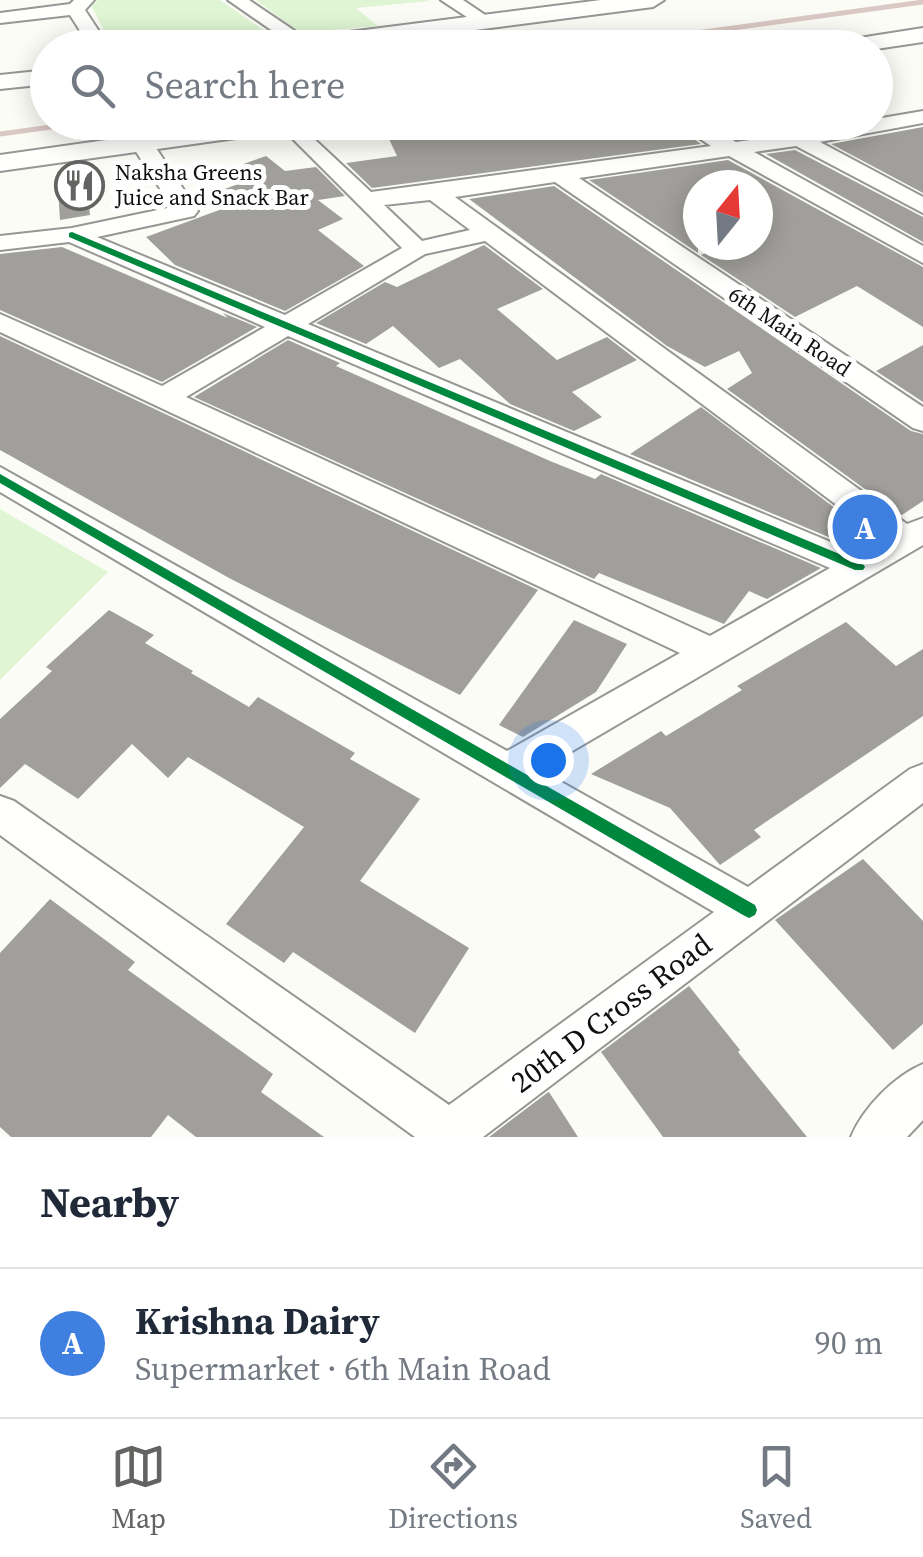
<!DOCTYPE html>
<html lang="en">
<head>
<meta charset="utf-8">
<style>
	:root { --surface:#fff; --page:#f6f6f7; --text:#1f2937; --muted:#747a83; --line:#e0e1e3; --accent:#636361 }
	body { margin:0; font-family:"Source Serif 4",serif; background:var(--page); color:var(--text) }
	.compass { position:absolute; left:683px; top:170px; width:90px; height:90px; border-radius:50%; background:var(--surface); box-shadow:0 5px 25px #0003; rotate:18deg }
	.you { position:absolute; left:548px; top:760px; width:35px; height:35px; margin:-25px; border:8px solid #fff; border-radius:50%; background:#1a73e8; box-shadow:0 0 0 15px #1a73e833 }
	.badge { display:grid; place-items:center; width:65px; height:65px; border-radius:50%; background:var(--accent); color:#fff; font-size:32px; font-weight:700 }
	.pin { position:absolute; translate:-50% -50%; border:5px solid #fff; box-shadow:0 2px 10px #0006 }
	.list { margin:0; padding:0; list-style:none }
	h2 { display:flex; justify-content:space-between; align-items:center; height:130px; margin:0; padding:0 40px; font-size:42px }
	h2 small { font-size:32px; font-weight:400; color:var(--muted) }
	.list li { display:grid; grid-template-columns:65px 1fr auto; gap:30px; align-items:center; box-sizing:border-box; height:150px; padding:0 40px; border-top:2px solid var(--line) }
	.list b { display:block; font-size:38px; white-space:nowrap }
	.list p { margin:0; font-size:32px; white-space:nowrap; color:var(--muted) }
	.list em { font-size:32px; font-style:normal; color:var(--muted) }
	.icon { flex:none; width:55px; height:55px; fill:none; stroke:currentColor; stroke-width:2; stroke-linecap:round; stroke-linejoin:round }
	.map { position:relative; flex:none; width:923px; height:1137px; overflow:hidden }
	.search { position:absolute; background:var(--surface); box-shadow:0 5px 25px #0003; left:30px; right:30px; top:30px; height:110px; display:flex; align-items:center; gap:25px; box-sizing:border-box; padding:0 35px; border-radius:55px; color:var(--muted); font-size:38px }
	.sheet { height:280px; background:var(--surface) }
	nav { display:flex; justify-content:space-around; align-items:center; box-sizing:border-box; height:140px; border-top:2px solid var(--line); background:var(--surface); font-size:28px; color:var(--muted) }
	nav a { display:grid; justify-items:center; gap:5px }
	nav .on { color:var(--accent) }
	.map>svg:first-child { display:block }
</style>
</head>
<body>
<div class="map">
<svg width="923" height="1137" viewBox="0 0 923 1137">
	<rect width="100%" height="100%" fill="#fcfcf7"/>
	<path fill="#dff5d4" d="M98,0H220L274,37L201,48L112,47L91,5Z
		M256,0H427L429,1L356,8L378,26L300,33Z
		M0,509L108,572L0,680Z"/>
	<path fill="#a09f9b" d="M381,122H539L544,130L603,122H671L701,144L372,188L346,163L397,156Z
		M709,122H846L737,138Z
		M923,127V193L831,144Z
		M795,150L923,217V242L766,154Z
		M266,156L285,171L316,167L345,196L318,200L343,219L318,230L364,266L285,311L175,265L146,237L222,209L206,196L246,181L230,169Z
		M728,160L923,267V327L857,286L795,317L701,255L722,245H758V185H698V253L589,180Z
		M85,168L90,215L60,220L57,172Z
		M554,186L911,431L923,434V501L902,515L887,505L727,389L752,373L739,351L705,367L667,346L469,199Z
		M484,245L543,289L497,309L557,360L607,337L637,360L572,392L602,417L574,431L510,404L460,359L439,368L393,326L366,344L316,323L385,282L397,287Z
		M62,247L228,318L223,313L257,327L162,382L0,310V254Z
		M0,336L538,590L460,695L229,578L0,450Z
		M288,340L340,363L336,366L550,461L595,479L601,474L821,568L767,599L749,591L724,624L599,573L594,579L194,397Z
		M923,345V402L876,371Z
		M701,407L868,533L859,546L855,548L630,454Z
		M109,610L154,635L145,643L193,671L191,673L249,707L258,697L355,753L350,759L420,799L360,881L469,948L415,1033L293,952L284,963L226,924L304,827L188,757L168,778L132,744L78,799L25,764L0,788V719L52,671L46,667Z
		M574,620L627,644L596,692L523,737L499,725Z
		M846,622L896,666L923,649V716L754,830L761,837L720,865L670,808L591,774L661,731L666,736L742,690L737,686Z
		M863,859L923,921V1024L893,1050L775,920Z
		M50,899L135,962L128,970L273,1074L261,1092L324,1137H196L168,1115L151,1137H11L0,1127V953Z
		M689,986L740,1050L738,1052L807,1137H663L601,1052Z
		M549,1092L578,1137H489L547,1093Z"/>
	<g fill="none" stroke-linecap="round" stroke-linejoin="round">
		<defs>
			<path id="minor" d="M74,0H94L85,10L110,48H91L70,15L0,23V13L70,4Z
				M228,0H249L314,44L297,48Z
				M441,0H463L494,21L485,27L479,25Z
				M923,111V123L820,142L923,197V213L796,146L754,152L923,246V263L729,156L579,178L923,407V431L913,428L555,182L455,197L907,524L923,518V545L540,770L748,887L910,769L923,764V803L483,1137H415L0,835V796L14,801L449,1105L714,912L0,492V467L507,751L680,653L0,332V314L162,386L265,327L69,242L0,250V236L72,228L172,207L131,144L142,138L150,139L198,211L194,216L97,237L285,315L402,248L276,122H296L371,192L711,146L675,122H701L736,142L876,122V119ZM430,200L470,230L422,241L384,205ZM485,241L882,539L857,553L308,324L425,254ZM288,336L830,568L710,636L186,397Z
				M923,1064V1120L907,1137H851C863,1108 894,1076 923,1064Z"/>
			<path id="tertiary" d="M601,0H664L653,7L336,48H267L278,41Z
				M923,28V42L876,49L829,48L840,41Z
				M48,70V84L0,89V75Z
				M233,122H306L293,130L0,171V155Z"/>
		</defs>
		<use href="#minor" stroke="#969694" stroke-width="4"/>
		<use href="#tertiary" stroke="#969694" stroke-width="4"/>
		<use href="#minor" fill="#fffffe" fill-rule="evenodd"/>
		<use href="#tertiary" fill="#fffffe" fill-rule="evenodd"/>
		<path stroke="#dac8c4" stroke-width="5" d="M586,48L923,2
			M0,134L88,122"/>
		<defs>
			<path id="cycleway" d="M72,232L863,564L865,567L863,570H855L69,237V233Z
				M0,474L755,905L757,910L755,915L749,918L743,915L0,483Z"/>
		</defs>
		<use href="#cycleway" stroke="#fff" stroke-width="7"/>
		<use href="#cycleway" fill="#00873e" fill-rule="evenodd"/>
	</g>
	<defs>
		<symbol id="restaurant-ring" viewBox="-11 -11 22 22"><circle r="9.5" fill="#fff" stroke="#636361" stroke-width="1.5"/><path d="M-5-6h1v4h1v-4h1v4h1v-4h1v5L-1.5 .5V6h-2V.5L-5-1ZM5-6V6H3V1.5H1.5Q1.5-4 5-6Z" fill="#636361"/></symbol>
	</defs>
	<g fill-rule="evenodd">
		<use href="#restaurant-ring" x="52" y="158" width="55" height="55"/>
	</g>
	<g text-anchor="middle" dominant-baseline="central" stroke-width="10" stroke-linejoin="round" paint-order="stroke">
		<g font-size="22" fill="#101010" stroke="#fff" text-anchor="start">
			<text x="115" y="172">Naksha Greens<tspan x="115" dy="25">Juice and Snack Bar</tspan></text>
		</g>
		<g font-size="22" fill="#101010" stroke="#fff">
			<text transform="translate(790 331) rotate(34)">6th Main Road</text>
		</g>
		<g font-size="30" fill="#101010" stroke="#fff">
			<text transform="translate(611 1013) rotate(-37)">20th D Cross Road</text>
		</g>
	</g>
</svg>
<svg class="compass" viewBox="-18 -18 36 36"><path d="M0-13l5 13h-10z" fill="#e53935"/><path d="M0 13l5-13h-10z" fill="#747a83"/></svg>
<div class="you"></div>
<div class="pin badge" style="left:865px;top:527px;background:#3f7fe0">A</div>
<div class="search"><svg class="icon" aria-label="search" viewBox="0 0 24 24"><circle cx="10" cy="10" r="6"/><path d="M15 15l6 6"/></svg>Search here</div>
</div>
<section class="sheet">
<h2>Nearby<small></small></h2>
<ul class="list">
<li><span class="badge" style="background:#3f7fe0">A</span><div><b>Krishna Dairy</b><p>Supermarket · 6th Main Road</p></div><em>90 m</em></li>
</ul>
</section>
<nav>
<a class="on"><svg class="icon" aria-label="map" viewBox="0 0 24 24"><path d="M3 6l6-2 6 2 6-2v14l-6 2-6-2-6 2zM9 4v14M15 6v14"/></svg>Map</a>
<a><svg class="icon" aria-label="directions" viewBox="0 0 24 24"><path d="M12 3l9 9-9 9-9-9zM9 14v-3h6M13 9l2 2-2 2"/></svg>Directions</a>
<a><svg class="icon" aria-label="saved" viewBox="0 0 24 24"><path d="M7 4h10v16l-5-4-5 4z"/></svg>Saved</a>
</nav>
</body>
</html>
